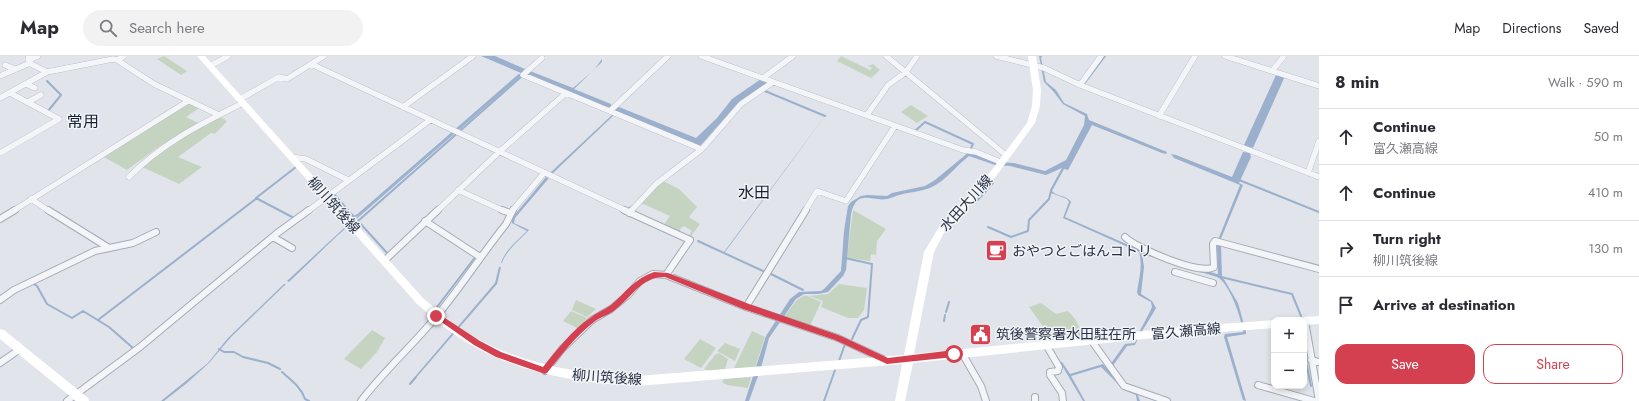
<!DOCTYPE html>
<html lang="en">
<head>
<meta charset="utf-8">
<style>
	:root { --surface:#fff; --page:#f2f2f3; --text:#2b2b33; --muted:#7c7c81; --line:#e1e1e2; --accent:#d54050 }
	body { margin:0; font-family:Jost,"Noto Sans JP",sans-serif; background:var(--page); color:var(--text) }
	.controls { position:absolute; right:12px; bottom:12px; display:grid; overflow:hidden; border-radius:8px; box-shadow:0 2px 6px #0003 }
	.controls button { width:36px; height:36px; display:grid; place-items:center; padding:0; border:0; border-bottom:1px solid var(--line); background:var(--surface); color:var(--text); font:20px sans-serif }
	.stop { position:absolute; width:12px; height:12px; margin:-9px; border:3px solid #d54050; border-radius:50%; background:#fff }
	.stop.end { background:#d54050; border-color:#fff; box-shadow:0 1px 4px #0008 }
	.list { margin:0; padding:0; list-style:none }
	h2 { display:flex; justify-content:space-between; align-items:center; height:52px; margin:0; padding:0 16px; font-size:17px }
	h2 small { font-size:13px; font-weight:400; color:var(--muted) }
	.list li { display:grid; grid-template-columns:26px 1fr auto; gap:12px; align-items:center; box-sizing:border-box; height:56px; padding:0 16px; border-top:1px solid var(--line) }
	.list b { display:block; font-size:15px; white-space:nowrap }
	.list p { margin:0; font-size:13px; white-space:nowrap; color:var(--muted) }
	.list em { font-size:13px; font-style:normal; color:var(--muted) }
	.actions { display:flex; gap:8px; padding:12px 16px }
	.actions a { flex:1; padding:9px 0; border:1px solid var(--accent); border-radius:12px; text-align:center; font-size:14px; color:var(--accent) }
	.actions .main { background:var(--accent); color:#fff }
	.icon { flex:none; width:22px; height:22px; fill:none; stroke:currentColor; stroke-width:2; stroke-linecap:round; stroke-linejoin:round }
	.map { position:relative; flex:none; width:1319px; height:345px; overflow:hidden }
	header { display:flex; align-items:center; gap:24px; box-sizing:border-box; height:56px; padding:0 20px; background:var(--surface); border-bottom:1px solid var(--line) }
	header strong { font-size:19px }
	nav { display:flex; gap:22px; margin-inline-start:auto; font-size:14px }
	.search { width:280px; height:36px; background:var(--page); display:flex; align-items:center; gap:10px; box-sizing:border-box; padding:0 14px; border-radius:22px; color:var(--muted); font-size:15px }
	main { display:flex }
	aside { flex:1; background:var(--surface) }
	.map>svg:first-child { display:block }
</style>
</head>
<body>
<header>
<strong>Map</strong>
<div class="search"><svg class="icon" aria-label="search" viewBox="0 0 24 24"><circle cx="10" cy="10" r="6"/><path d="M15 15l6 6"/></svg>Search here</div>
<nav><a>Map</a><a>Directions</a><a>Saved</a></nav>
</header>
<main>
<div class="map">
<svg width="1319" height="345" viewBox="0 0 1319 345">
	<rect width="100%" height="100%" fill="#e1e4ea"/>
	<path fill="#c5d4c1" d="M164,0L187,15L181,19L157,3Z
		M841,0L870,14L872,12L868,10L873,8L880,14L871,22L837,5Z
		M188,47L199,52L186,61L198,67L157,92L127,114L102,100Z
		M911,49L928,60L917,67L901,56Z
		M219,60L227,65L215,78L211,77L178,101L202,111L179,128L140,110L173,87Z
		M663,125L679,133L697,151L689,161L700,168L689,183L687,182L692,175L684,170L681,172L679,177L663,170L670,160L641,147Z
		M853,154L886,173L877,185L876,199L871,198L870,205L847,202Z
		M839,228L867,232L864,254L858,262H848L821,251L823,245L809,240L828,238Z
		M805,239L821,246L810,270L784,261L797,244Z
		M576,244L596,253L587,261L572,254Z
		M1041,247L1056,258L1068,255L1075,263L1084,280L1058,282L1053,277L1047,276L1029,251Z
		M571,255L587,262L579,273L563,265Z
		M372,274L385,282L377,296L361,313L344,303Z
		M752,275L765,281L755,312H734Z
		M700,283L716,292L701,312L684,303Z
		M725,287L740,293L735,305L717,295Z
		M719,297L728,303L725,313L709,315L704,313L715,299Z
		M751,321L748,332L727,329L722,326L724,323Z"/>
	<path fill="#9ab0cc" d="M481,0H495L525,13L521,17Z
		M1039,0H1042L1041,2L1046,26L1056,34L1064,47L1087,58L1089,64L1167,96L1166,98L1162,97L1092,69L1068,114L1064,113L1052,135C1057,141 1067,139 1071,146L1065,161L1140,194L1217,218H1218L1217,189H1221L1222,220L1238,247L1246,276V278L1227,281L1246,345L1243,344L1224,281L1225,278L1243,276C1242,263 1229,226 1217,221L1142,198L1144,211L1141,238L1152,245L1156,252C1149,265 1141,275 1135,289L1127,290L1109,315L1118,326L1137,337L1140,345H1137L1136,339L1124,334L1101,311L1071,320L1085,345H1083L1060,306H1062L1070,318L1103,308L1107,313L1125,288L1135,287C1139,274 1147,263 1152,251L1151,246L1138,239L1137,236C1139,222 1143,210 1139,196L1063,162L1069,146L1067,143L1051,137L1050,134L1062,112L1046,119L1010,110L995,109L969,100C957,109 945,125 932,131C921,136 907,136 896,140C893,141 891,142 887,143C871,146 857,132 851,158L846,214L843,220L828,236L818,238H804L796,243L769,282L761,312L749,345H745L766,280L790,243L799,236L821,235L824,233L841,215L844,175L848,150L851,146L861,140L867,139L887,140L892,137L925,130L935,124L969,96L996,106L1014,107L1045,115L1066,104L1084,69L1085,60L1063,48L1053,35L1044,26Z
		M602,3V6L574,33L611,48V50L608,52L526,18L530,15L573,32L594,14Z
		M1279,18L1285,20L1253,92L1251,91L1250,93L1244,89L1276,19Z
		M520,19L521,20L338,179L289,226L287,225L343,173Z
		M761,23L768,27L739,46L700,90L615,56L616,54L615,53L619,51L696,82L717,62L732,43Z
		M833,49L725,196H724Z
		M612,59H614L552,118L550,117Z
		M1243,96L1250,97L1251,101L1239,127L1243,129L1220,185L1218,184L1240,129L1174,102L1171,98L1176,99L1232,121Z
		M546,121L549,122L515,162L514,167L529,174C520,184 506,194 502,207H501C505,194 518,184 527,175L512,167V162Z
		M499,211H501L497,228L415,323H413L495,227Z
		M284,228H286L231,281L209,307L187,327L164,345H161L208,307L228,282Z"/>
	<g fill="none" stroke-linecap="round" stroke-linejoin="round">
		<path stroke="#9ab0cc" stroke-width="2" d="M47,25L61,39L48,55
			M1084,28L1105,0
			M765,35L825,60
			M915,75L925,66L973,88L970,94
			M1239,124L1319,156
			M334,138L354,161L359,158L519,19
			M975,147L993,127
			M294,162L256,142L296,111
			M988,171L1011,181L1028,175L1029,164L1049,143L1051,135
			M698,185L763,215
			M389,197L388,198L358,165L522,20
			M845,202L872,208L868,261L861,264L852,283
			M771,218L803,234
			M1221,221L1292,238L1301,260
			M32,227L37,230L47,248L72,262L83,255L109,271L133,292L132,294
			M437,251L476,200
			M946,256L949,246
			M98,264L257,142
			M944,265L945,259
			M219,293L224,296H234L243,301L268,307L280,313
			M1304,297L1311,330
			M839,305L845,288
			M282,316C291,324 301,331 305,343L309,345
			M410,328L416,321
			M824,345L835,314"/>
	</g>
	<path fill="#b7bdc8" d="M990,189L1002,194L997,201L992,199L993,196L987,194Z
		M977,270L979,273H982L986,280L985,283L980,284L973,275Z"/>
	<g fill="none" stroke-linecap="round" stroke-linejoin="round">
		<defs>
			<path id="street-far1" d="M29,0L28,3L31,8L47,16
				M701,0L963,94L976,96L998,105
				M886,0L1007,100
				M996,0L1044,12L1080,29L1319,121
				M1225,0L1319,30
				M542,2L523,19L701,93
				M29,4L38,0
				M117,4L154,28L219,59
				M311,8L627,155
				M5,9L15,13
				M210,10L228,0
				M1272,15L1284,0
				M0,20L30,7
				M763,22L793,0
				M26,28L35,32
				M1080,29L1101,0
				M0,42L47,16L113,3L117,4L124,0
				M240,43L279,21L287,23L324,0
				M28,46L41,39
				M403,51L473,0
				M610,55L668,0
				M867,59L888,29L906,16L917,0
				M1159,60L1195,0
				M0,97L59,63L10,37
				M291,101L306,103L348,124
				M1308,117L1319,85
				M129,121C161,88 202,67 243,47
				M458,134L504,155
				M31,143L49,155
				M13,155L188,45
				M308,155L430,64
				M437,155L499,96L566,37
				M512,155L544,117
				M631,155L656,128L702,93L741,48L773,26
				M805,155L817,135L846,145L895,70"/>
			<path id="street" d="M48,154L109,192
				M502,154L510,157
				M624,154L690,184L666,219
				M629,157L632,154
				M0,163L15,154
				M425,165L480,201
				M273,181L292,192
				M1125,181C1136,192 1201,220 1214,211L1213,188L1215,185L1319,213
				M385,204L438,154
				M1175,216L1213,227
				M0,244L14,234L95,195L133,187L156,176
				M746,251L806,154
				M1305,265L1319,345
				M1091,284L1124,330L1167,345
				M1048,292L1059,311L1058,315L1050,316V319L1062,337L1063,345
				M962,297L981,330L986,345
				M1311,304L1319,306
				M0,307L20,293
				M545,315L562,293L592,264L611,253L628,239L640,225L653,218L666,219L746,251L838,282L885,304
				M1258,329L1314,345
				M1035,341V345
				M67,345L140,291L276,178L309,154
				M361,345C384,315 412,290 436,261C461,231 482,198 506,168L513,154"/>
		</defs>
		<use href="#street-far1" stroke="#a6abb5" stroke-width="6"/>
		<use href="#street" stroke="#a6abb5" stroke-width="8"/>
		<use href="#street-far1" stroke="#f4f5f8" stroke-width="5.5"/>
		<use href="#street" stroke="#f4f5f8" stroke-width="6"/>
		<path fill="#fff" fill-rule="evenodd" d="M197,0H205L423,242C434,251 443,260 454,268C507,306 573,318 637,320L904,299L924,196L939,171L991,115L1027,67L1032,50L1033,34L1028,0H1036L1041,34L1040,50L1035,67L997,119L945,175L934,196L914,298L1193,270L1274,264V272L1193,278L913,307L905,345H895L902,308L637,330C571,327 501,314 447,273C436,266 427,256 417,248Z
			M1319,260V268L1304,269V264H1299L1304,261Z
			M0,273L4,274L88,342L89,345H76L0,283Z"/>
	</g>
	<path fill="#d54050" d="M654,216L668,217L749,248L841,280L888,302L954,294L958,298L954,301L887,308L835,284L743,253L665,221C641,221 633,240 615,254C609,259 600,261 594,266C576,280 561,299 547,317L545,318L496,301L474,289L433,260L436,257L439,258L480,285L501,296L543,311C557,294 572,274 590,262C596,257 604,254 611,249C625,237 635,222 654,216Z"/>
	<defs>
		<symbol id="cafe-square" viewBox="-11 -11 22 22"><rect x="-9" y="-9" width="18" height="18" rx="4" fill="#d54050" stroke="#f0f3f7"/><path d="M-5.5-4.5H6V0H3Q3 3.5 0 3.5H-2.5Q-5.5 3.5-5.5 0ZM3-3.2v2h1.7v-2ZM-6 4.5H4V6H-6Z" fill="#fff"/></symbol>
		<symbol id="civic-square" viewBox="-11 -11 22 22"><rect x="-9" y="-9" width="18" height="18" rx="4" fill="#d54050" stroke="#f0f3f7"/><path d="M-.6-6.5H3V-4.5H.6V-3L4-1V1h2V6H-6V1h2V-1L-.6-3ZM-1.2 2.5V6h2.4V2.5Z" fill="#fff"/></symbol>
	</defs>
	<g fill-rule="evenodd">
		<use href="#cafe-square" x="984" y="182" width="25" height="25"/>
		<use href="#civic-square" x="968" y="266" width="25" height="25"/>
	</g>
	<g text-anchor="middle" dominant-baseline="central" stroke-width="3" stroke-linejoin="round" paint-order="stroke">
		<g font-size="14" fill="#283143" stroke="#f0f3f7">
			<text transform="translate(966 147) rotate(-48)">水田大川線</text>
			<text transform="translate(334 149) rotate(48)">柳川筑後線</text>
			<text transform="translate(1186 275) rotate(-5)">富久瀬高線</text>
			<text transform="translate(607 321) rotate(4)">柳川筑後線</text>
		</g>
		<g font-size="14" fill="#283143" stroke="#f0f3f7" text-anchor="start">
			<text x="1012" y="195">おやつとごはんコトリ</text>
			<text x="996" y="278">筑後警察署水田駐在所</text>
		</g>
		<g font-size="16" fill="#1a2233" stroke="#f0f3f7">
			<text x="83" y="65">常用</text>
			<text x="754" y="136">水田</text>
		</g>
	</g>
</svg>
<div class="controls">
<button>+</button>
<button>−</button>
</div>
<div class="stop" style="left:954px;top:298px"></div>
<div class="stop end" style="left:436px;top:260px"></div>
</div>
<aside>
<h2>8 min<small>Walk · 590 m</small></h2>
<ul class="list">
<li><svg class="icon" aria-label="ahead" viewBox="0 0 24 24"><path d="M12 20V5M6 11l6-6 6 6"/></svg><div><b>Continue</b><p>富久瀬高線</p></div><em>50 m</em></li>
<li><svg class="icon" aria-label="ahead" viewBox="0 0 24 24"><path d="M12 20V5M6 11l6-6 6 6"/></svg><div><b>Continue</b></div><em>410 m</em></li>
<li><svg class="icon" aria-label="right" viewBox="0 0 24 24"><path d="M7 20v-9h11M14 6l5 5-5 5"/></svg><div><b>Turn right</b><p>柳川筑後線</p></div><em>130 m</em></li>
<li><svg class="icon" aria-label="arrive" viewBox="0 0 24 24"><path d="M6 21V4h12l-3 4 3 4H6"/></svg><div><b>Arrive at destination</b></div></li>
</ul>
<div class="actions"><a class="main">Save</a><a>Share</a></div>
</aside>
</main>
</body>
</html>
